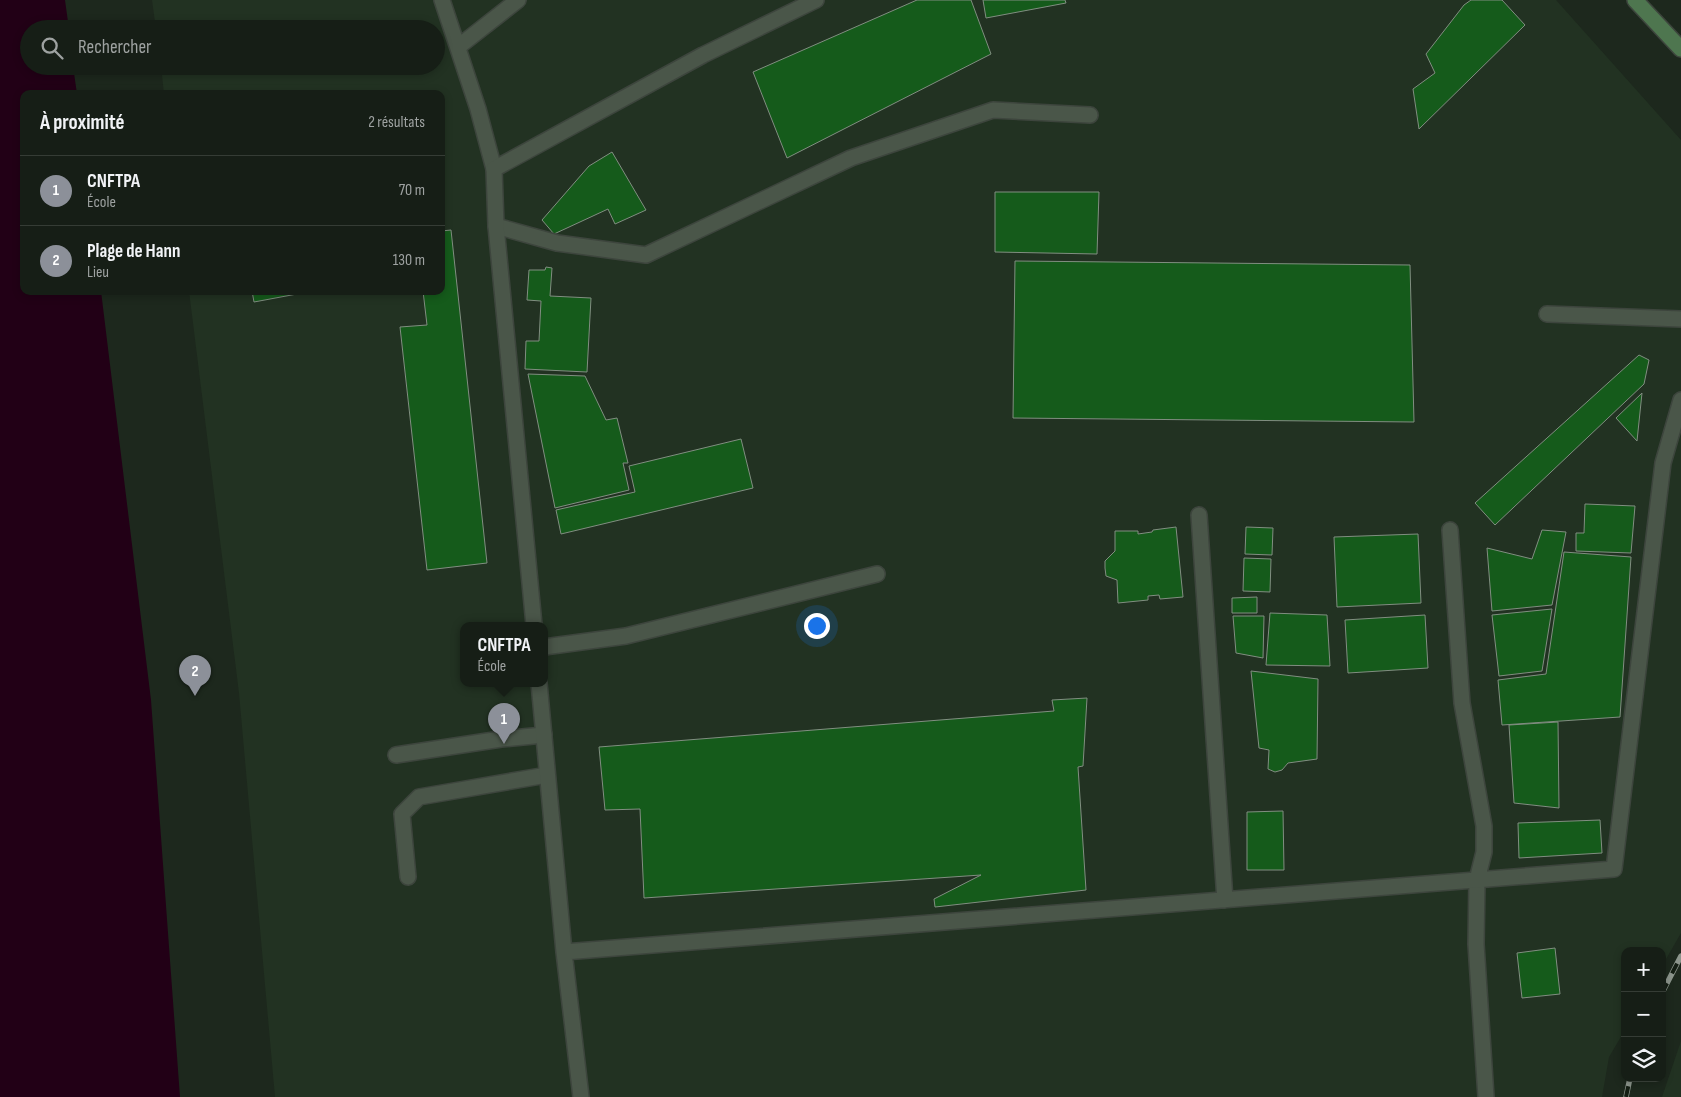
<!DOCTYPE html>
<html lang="fr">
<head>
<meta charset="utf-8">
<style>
	:root { --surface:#161e16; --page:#232b23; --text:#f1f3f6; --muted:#9ea2a1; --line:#353c35; --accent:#8c9099 }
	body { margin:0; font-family:"Sofia Sans Condensed",sans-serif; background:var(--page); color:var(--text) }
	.controls { position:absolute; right:15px; bottom:15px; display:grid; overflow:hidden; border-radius:10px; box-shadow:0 2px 8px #0003 }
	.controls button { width:45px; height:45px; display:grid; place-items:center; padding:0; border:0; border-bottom:1px solid var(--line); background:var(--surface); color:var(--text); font:25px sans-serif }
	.you { position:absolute; left:816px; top:625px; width:18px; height:18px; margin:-12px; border:4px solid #fff; border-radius:50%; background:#1a73e8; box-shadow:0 0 0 8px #1a73e833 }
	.badge { display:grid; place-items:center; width:32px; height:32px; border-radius:50%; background:var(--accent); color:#fff; font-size:16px; font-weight:700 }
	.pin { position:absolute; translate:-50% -41px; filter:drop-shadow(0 1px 2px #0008) }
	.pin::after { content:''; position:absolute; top:26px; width:18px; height:15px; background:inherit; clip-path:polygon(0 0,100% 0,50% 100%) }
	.popup { position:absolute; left:460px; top:622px; width:88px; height:65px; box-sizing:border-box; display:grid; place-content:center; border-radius:10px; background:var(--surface); filter:drop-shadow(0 1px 4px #0005); font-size:16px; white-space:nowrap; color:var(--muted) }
	.popup b { font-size:19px; color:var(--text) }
	.popup::after { content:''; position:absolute; left:50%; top:100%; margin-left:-10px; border:10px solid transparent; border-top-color:var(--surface) }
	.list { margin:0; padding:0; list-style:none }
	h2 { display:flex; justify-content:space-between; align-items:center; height:65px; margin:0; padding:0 20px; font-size:21px }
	h2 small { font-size:16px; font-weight:400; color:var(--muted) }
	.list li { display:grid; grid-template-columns:32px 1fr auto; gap:15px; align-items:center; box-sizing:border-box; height:70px; padding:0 20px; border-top:1px solid var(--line) }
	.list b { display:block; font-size:19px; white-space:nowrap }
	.list p { margin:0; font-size:16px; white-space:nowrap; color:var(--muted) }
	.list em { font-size:16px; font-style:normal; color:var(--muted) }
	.icon { flex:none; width:28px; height:28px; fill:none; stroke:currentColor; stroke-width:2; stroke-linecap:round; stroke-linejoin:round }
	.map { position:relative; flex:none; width:1681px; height:1097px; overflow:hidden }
	.search { position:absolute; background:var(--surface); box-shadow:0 2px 8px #0003; left:20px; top:20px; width:425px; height:55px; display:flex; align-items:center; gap:12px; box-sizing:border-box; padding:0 18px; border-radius:28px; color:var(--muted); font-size:19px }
	.panel { position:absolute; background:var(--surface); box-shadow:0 2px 8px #0003; left:20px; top:90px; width:425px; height:205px; border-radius:10px }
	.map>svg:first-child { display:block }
</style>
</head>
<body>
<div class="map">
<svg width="1681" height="1097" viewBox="0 0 1681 1097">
	<rect width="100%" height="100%" fill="#1d281d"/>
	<path fill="#223222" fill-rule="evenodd" d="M152,0H1556L1681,140V933L1662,966V951H1625V1030L1609,1057L1602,1097H275L239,693L189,291H441V94H164L161,66H436V29H156ZM464,625H544V683H464Z
		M1681,1041V1097H1662Z"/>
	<path fill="#220016" d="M0,0H65L69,29H29V66H73L77,94H24V291H101L151,700L180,1097H0Z"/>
	<path fill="#155b1b" stroke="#818e81" d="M917,0H971L991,54L787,158L753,72Z
		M983,0H1065L1066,3L986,18Z
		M1471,0H1502L1525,25L1419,129L1413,89L1435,73L1426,54L1464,5Z
		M612,152L646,210L615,224L608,209L554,234L542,220L589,166Z
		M995,192H1099L1097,254L995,252Z
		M451,230L487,563L427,570L400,327L427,325L423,291H441V231Z
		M1015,261L1410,265L1414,422L1013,418Z
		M546,267L552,268L550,296L591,298L587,372L525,369L526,341H539L541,301L527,300L529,270H545Z
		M252,291H313L254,302Z
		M1639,355L1649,360L1644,384L1495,525L1475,503Z
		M528,374L585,376L606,420L617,418L628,463H623L629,490L555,508Z
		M1642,393L1637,441L1616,418Z
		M741,439L753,488L561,534L556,510L635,492L629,466Z
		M1585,504L1635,506L1631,553L1576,551V533H1584Z
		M1176,527L1183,597L1160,599L1159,595L1148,596V600L1118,603L1117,580L1106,576L1105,568V561L1115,551V531H1138V534L1152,532L1153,530Z
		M1246,527L1273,528L1272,555L1245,554Z
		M1542,530L1566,532L1552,605L1492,611L1487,548L1532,559Z
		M1418,534L1421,603L1337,607L1334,537Z
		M1564,552L1631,557L1620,717L1502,725L1498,680L1546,674Z
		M1244,558L1271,559L1270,592L1243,591Z
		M1257,597V613H1232V598Z
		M1552,609L1542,671L1499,676L1492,615Z
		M1270,613L1327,615L1330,666L1266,665Z
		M1425,615L1428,668L1348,673L1345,620Z
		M1233,616H1264L1263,658L1236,653Z
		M1251,671L1318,679L1317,759L1288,763L1282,770L1275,772L1268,769L1269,750L1259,748Z
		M1087,698L1083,766L1078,767L1086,890L935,907L934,899L981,875L644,898L640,809L605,810L599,747L1054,711L1052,700Z
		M1558,722L1559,808L1514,803L1509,725Z
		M1283,811L1284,870H1247V812Z
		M1600,820L1602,853L1519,858L1518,823Z
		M1555,948L1560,994L1522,998L1517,953Z"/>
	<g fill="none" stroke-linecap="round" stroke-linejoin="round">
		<defs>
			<path id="lane" d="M442,0L478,109L494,169
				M458,47L518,0
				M496,226L557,243L646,255L851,158L993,110L1090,115
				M1547,314L1681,319
				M544,647L626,636L877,574
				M396,755L501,739L544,735
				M408,877L402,814L419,797L547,775
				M1477,880L1476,944L1486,1097"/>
			<path id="street" d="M1199,515L1225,900
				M1450,530L1462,703L1484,826V852L1477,880
				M534,625L496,226L494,169L703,55L816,0
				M539,683L564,952L581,1097
				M564,952L1614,869L1663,463L1681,400"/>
			<path id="secondary" d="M1635,0L1681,49"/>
		</defs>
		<use href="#lane" stroke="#3d453d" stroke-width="18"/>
		<use href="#street" stroke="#3d453d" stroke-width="18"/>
		<use href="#secondary" stroke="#3d453d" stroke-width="18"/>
		<use href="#lane" stroke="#4a5649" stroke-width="15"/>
		<use href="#street" stroke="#4a5649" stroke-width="15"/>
		<use href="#secondary" stroke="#4e764f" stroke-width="15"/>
		<defs>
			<path id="rail" d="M1662,993L1681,956
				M1626,1097L1630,1078"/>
		</defs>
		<use href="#rail" stroke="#8c958c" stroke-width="5.5"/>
		<use href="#rail" stroke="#141e13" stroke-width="4" stroke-dasharray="11" stroke-linecap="butt"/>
	</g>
</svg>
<div class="controls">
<button>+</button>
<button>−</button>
<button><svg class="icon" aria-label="layers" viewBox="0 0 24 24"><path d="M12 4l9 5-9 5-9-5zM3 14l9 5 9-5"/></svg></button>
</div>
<div class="you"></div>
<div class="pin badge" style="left:504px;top:744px">1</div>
<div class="popup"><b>CNFTPA</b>École</div>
<div class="pin badge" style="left:195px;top:696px">2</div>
<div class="search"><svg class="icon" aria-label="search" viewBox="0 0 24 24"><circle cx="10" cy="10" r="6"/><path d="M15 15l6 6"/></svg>Rechercher</div>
<section class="panel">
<h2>À proximité<small>2 résultats</small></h2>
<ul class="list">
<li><span class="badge">1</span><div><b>CNFTPA</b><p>École</p></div><em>70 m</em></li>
<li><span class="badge">2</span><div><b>Plage de Hann</b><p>Lieu</p></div><em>130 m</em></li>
</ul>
</section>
</div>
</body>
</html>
